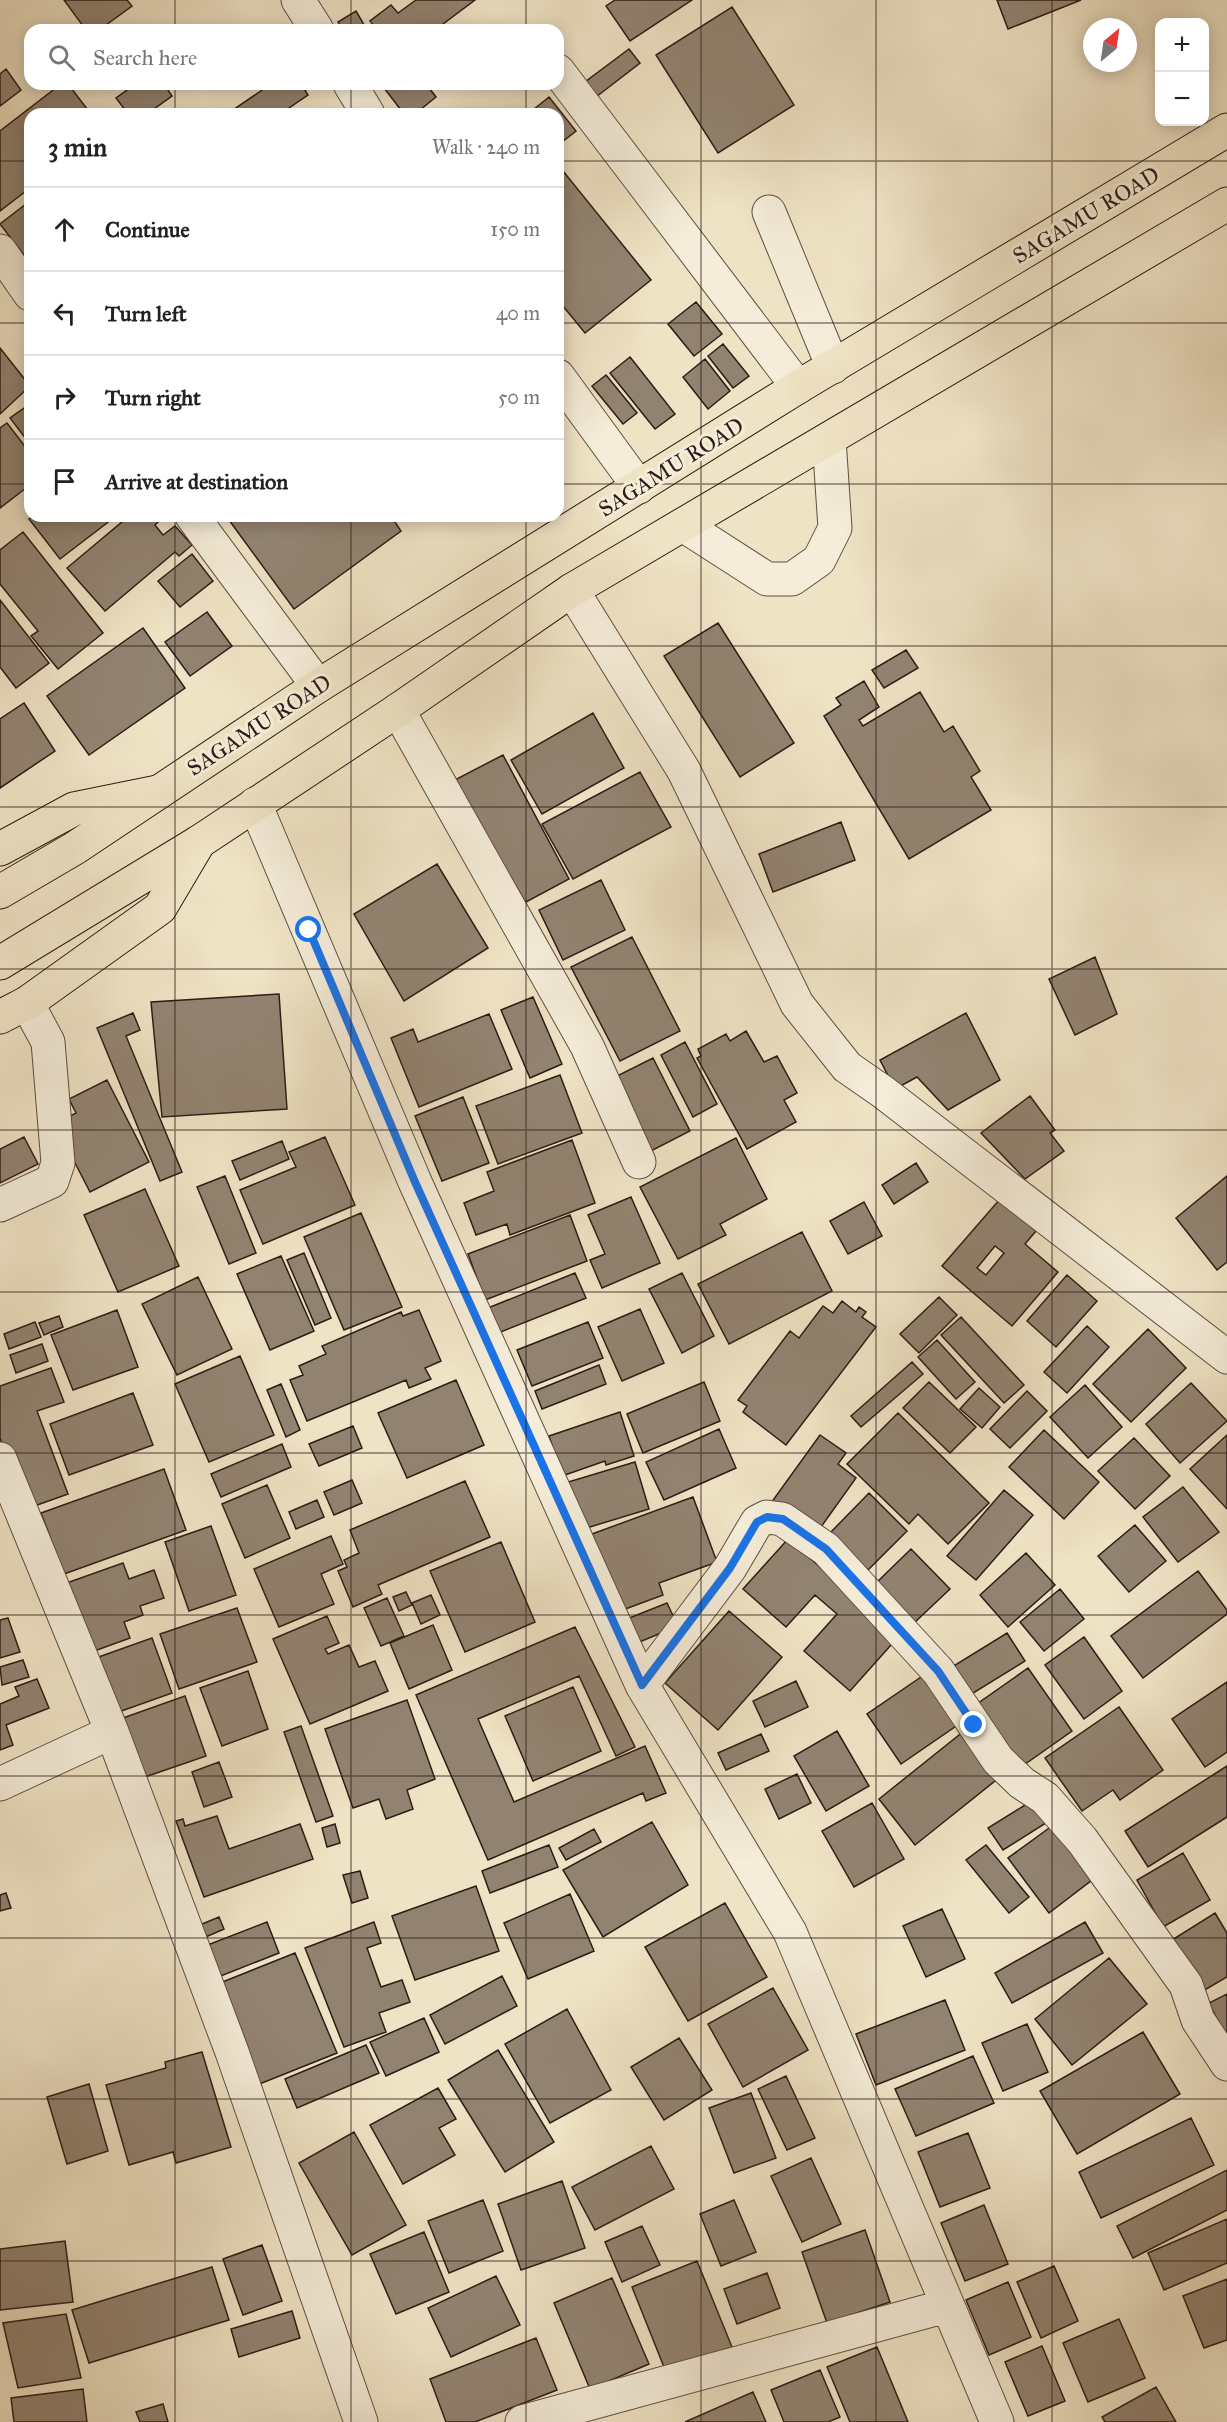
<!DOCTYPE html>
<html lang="en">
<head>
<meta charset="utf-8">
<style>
	:root { --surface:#fff; --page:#f2f2f2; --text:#222; --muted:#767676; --line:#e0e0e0 }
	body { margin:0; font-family:"IM FELL Great Primer",serif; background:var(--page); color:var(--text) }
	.controls { position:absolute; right:18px; top:18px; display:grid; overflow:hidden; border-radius:12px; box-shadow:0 3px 15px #0003 }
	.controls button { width:54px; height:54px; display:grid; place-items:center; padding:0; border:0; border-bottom:2px solid var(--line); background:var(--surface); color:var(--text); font:30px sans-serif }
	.compass { position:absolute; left:1083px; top:18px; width:54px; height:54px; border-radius:50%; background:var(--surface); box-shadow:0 3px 15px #0003; rotate:29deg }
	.stop { position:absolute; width:18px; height:18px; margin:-14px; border:4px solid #1a73e8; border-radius:50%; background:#fff }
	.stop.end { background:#1a73e8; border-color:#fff; box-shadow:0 2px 6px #0008 }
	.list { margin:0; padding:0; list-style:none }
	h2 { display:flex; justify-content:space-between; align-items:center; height:78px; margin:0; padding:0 24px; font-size:26px }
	h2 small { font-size:20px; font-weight:400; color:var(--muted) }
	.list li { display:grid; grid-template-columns:39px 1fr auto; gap:18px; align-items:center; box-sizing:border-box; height:84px; padding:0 24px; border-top:2px solid var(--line) }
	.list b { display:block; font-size:22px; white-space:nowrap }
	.list em { font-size:20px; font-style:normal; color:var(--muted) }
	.icon { flex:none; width:33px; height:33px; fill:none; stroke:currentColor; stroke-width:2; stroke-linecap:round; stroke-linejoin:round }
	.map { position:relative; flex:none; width:1227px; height:2422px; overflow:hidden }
	.search { position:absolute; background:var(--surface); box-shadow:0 3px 15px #0003; left:24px; top:24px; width:540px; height:66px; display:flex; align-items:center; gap:15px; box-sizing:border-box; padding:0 21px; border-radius:18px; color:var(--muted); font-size:22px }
	.panel { position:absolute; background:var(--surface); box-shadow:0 3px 15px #0003; left:24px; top:108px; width:540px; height:414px; border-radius:18px }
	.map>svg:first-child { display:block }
</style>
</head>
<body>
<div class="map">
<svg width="1227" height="2422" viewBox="0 0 1227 2422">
	<rect width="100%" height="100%" fill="#efe3c5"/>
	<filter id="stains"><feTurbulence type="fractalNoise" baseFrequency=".00333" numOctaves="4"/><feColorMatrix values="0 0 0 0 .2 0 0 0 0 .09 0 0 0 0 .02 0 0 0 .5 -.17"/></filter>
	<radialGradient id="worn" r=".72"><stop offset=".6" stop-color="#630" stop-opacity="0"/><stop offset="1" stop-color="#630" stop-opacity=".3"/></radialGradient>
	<path fill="#928371" stroke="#2d1c16" stroke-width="1.5" fill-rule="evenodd" d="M64,0H127L132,6L99,30H86Z
		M416,0H475L435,30H377L370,21L391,5L398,13Z
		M615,0H692L630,41L606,6Z
		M997,0H1081L1008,29Z
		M732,7L794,105L718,153L656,55Z
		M356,11L367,30H343L338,22Z
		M629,49L640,63L596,97L585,82Z
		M6,69L21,90L0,106V74Z
		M61,84H68L91,114H30V188L0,211V131Z
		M123,84H164L172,96L147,114H128L116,98L127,90Z
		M271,84H301L308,95L280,114H227Z
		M381,84H426L436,97L415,114H404Z
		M549,97L576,131L558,145V114H528Z
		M563,171L651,280L585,333L558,300V174Z
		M30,201V263L0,224Z
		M696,302L722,334L694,356L668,324Z
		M723,344L749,376L733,388L708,356Z
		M0,348L30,386L0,414Z
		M630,357L675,414L655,429L610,373Z
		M705,359L730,391L708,409L683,377Z
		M606,375L637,413L623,424L592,386Z
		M30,404V444L10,418Z
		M7,423L30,453V485L0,508V428Z
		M34,516H116L60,559L29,519Z
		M129,516H164L155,525L163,535L175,526L192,545L179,556L175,552L105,611L67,568Z
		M226,516H391L401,531L294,609Z
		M23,532L103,633L58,669L31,636L38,631L0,584V550Z
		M192,554L213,581L180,607L158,581Z
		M0,600L49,663L16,688L0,667Z
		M207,612L232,646L190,676L165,642Z
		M718,623L794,743L740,777L664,656Z
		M143,628L185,688L89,755L47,696Z
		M906,650L918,668L884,688L872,670Z
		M864,681L879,707L859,720L863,726L920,692L944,732L953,726L980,771L971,777L991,810L909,859L824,716L841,705L836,698Z
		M24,703L55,751L0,788V719Z
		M593,713L624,768L542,814L511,760Z
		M503,755L569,879L513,909L447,784Z
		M640,772L671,827L573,879L542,824Z
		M841,822L855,860L773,892L759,854Z
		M437,864L488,948L404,1001L354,914Z
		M601,880L625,930L563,960L539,910Z
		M632,937L680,1031L620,1061L571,967Z
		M1095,957L1117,1014L1075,1035L1049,979Z
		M279,994L287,1109L162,1117L151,1002Z
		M533,997L562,1064L530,1078L501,1010Z
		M133,1013L140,1030L126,1036L182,1172L160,1181L97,1028Z
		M966,1013L1000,1080L948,1110L917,1077L895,1089L880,1060Z
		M489,1014L512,1069L419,1107L391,1038L413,1029L418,1042Z
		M746,1031L764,1062L777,1056L797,1093L784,1100L796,1122L747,1149L697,1058L701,1056L698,1049L726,1034L730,1041Z
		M685,1042L717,1104L693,1117L661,1055Z
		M653,1058L690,1131L647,1153L609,1080Z
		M560,1075L582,1133L498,1164L476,1106Z
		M107,1080L149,1162L90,1192L55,1124L76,1113L69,1099Z
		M1030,1096L1055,1130L1050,1133L1064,1151L1025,1179L981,1133Z
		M463,1097L489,1163L442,1181L415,1116Z
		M24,1137L38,1164L0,1183V1149Z
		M325,1137L355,1205L263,1244L240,1190L296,1167L289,1152Z
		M736,1138L767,1199L720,1224L726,1235L678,1259L640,1187Z
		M572,1140L595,1203L510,1235L507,1224L476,1235L464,1203L494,1191L487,1172Z
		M282,1141L289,1159L240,1180L232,1161Z
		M916,1163L928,1182L894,1204L882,1185Z
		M225,1176L256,1253L229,1264L197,1187Z
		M1227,1176V1262L1217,1270L1176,1218Z
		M145,1189L179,1266L118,1292L84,1215Z
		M631,1197L660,1263L602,1288L590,1260L605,1254L588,1215Z
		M1000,1199L1036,1231L1025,1244L1058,1272L1012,1326L942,1266ZM995,1246L1004,1253L986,1275L977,1268Z
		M864,1202L882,1236L848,1254L830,1221Z
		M361,1213L402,1307L344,1330L304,1237Z
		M570,1215L587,1261L485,1300L468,1254Z
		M802,1232L832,1291L729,1344L698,1284Z
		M304,1253L331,1318L315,1325L287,1260Z
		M281,1256L314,1331L270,1350L237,1274Z
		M575,1273L586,1298L493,1335L483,1310Z
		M682,1273L714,1336L682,1353L649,1289Z
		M1067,1275L1097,1301L1056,1347L1027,1321Z
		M198,1277L232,1349L177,1375L142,1304Z
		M939,1297L957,1315L919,1353L900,1334Z
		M842,1301L856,1312L859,1307L866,1312L862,1317L876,1327L786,1445L743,1412L747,1406L738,1400L790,1331L799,1338L823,1306L833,1313Z
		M640,1309L664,1363L622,1381L598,1327Z
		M117,1310L138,1367L73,1390L51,1335Z
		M419,1310L441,1361L425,1368L431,1379L409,1388L406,1380L307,1421L290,1380L303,1375L299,1366L326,1354L322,1346L401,1312L403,1316Z
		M59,1316L63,1327L44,1335L39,1323Z
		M961,1317L1024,1385L1004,1403L941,1335Z
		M35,1322L41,1337L9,1349L4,1334Z
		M588,1322L603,1358L532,1386L517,1350Z
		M1087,1326L1109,1347L1067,1393L1044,1372Z
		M1148,1329L1186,1368L1131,1422L1093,1384Z
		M937,1340L975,1382L956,1399L918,1357Z
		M42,1344L48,1361L16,1373L10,1355Z
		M240,1356L274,1435L209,1462L175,1384Z
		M912,1362L923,1374L861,1427L851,1416Z
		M599,1365L606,1384L542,1409L535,1391Z
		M51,1368L64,1402L37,1411L68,1494L26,1509L0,1438V1386Z
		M456,1380L484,1445L407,1478L378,1413Z
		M704,1382L720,1421L643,1453L627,1414Z
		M929,1382L976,1427L950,1453L903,1408Z
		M1191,1383L1227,1421L1180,1463L1146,1424Z
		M281,1384L300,1430L286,1437L267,1390Z
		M1085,1385L1122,1427L1088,1458L1050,1417Z
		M979,1388L1000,1407L982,1428L960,1409Z
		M1027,1391L1047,1411L1010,1448L990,1429Z
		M133,1393L153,1445L69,1475L50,1424Z
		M620,1412L634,1456L606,1465L605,1461L562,1476L549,1436Z
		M898,1413L989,1503L948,1544L918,1514L909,1524L847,1464Z
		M353,1426L362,1448L319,1466L309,1444Z
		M719,1429L736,1468L664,1500L646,1462Z
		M1044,1430L1099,1482L1064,1519L1009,1467Z
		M820,1435L846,1453L838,1464L856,1478L816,1534L771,1503Z
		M1227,1435V1509L1190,1469Z
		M1134,1438L1170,1476L1135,1509L1098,1471Z
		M282,1444L291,1467L221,1497L211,1474Z
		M635,1462L649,1509L580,1530L565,1483Z
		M164,1469L186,1530L64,1574L41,1513Z
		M352,1480L362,1503L334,1515L324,1492Z
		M465,1481L490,1537L378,1585L382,1594L353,1607L338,1571L347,1567L344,1560L359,1553L350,1530Z
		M267,1485L290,1538L245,1558L222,1504Z
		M1183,1487L1219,1532L1178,1562L1143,1517Z
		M1004,1490L1033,1515L976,1580L947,1556Z
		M869,1493L907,1531L868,1570L830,1533Z
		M693,1497L717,1562L659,1583L663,1595L620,1611L592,1534Z
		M317,1500L324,1517L296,1529L289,1512Z
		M1135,1525L1166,1561L1129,1592L1098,1556Z
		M211,1526L236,1595L189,1611L165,1542Z
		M331,1536L343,1564L321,1574L334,1604L279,1627L254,1569Z
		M788,1539L899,1636L850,1691L804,1651L837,1614L815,1595L786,1627L743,1589Z
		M501,1542L535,1622L465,1652L430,1571Z
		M911,1549L950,1589L913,1624L875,1584Z
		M1026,1553L1055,1585L1008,1627L980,1595Z
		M123,1563L129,1579L154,1570L164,1598L140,1606L143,1615L124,1622L130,1638L86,1654L61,1585Z
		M1198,1571L1227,1610V1614L1143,1678L1111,1636Z
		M1060,1589L1084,1619L1044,1651L1020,1622Z
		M406,1592L412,1605L399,1611L393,1597Z
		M431,1595L440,1615L421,1624L412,1603Z
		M387,1598L404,1636L381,1646L364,1608Z
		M667,1603L678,1626L637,1643L627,1619Z
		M237,1608L257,1662L179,1689L160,1634Z
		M729,1611L782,1657L718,1730L665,1683Z
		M327,1616L339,1643L325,1649L328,1654L349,1645L359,1667L375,1661L388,1691L310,1724L273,1639Z
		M8,1618L20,1652L0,1658V1620Z
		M433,1625L452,1670L409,1689L390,1643Z
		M575,1627L635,1747L616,1756L579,1676L478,1719L514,1802L645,1746L666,1793L646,1801L643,1793L488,1860L416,1695Z
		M1007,1633L1025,1661L970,1695L952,1667Z
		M1084,1637L1122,1691L1084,1719L1045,1665Z
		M152,1638L172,1693L113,1714L93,1659Z
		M23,1660L29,1677L2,1685L0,1667Z
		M1028,1668L1072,1731L1021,1767L977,1704Z
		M248,1671L268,1729L222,1746L200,1688Z
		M924,1675L959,1724L901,1764L867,1714Z
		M37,1679L49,1708L6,1725L13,1745L0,1750V1704L19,1696L15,1687Z
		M796,1681L808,1707L765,1727L753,1701Z
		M1227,1682V1752L1205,1767L1172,1719Z
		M573,1687L601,1751L533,1781L505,1716Z
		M185,1696L206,1756L145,1777L123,1718Z
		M407,1700L435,1779L407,1790L413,1809L386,1819L379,1799L353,1808L325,1729Z
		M1119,1707L1163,1770L1120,1800L1113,1790L1082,1811L1045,1758Z
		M301,1726L333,1816L316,1822L284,1732Z
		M837,1731L869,1786L826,1811L794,1756Z
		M964,1731L1000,1777L915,1845L879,1799Z
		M761,1734L769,1751L726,1770L718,1753Z
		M219,1762L232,1797L204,1807L192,1772Z
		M1227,1766V1817L1148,1867L1125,1831Z
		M797,1774L811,1803L779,1819L765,1789Z
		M1035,1799L1049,1821L1003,1850L988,1828Z
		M872,1803L904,1859L854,1887L822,1831Z
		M217,1816L229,1849L300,1824L313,1859L204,1897L176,1821L183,1819L185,1826Z
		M652,1822L688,1885L603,1937L563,1870Z
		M335,1824L340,1843L327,1847L322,1828Z
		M1052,1826L1092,1880L1049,1913L1008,1858Z
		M594,1829L601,1842L566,1860L559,1848Z
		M549,1845L558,1867L490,1893L482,1871Z
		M986,1845L1029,1897L1009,1913L966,1860Z
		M1183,1853L1210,1900L1163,1927L1137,1880Z
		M360,1871L368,1898L352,1903L343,1875Z
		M476,1886L499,1951L415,1980L392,1916Z
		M6,1893L11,1908L0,1911V1895Z
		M570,1894L594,1951L528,1979L504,1923Z
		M725,1903L767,1977L688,2021L645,1947Z
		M942,1909L965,1959L926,1977L903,1926Z
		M1215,1913L1227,1933V1977L1203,1991L1172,1940Z
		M219,1917L224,1929L201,1939L195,1927Z
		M267,1922L279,1953L213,1979L200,1948Z
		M374,1922L381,1943L367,1948L381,1987L402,1980L410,2002L379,2013L386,2032L344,2047L305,1948Z
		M1085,1922L1103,1953L1012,2003L995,1973Z
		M295,1953L337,2053L257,2085L220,1983Z
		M1109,1958L1147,2004L1072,2065L1035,2019Z
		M502,1976L517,2006L445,2044L430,2015Z
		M773,1988L808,2050L743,2087L708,2024Z
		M1227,1994V2039L1209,2003Z
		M945,2000L965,2050L876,2085L856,2034Z
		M567,2009L611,2090L550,2123L505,2044Z
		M424,2018L439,2052L386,2076L370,2042Z
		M1027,2024L1048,2072L1003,2091L982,2043Z
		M1143,2032L1180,2094L1077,2154L1040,2091Z
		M679,2038L712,2090L664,2120L631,2067Z
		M366,2045L379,2073L297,2108L285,2079Z
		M498,2050L554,2142L505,2172L448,2080Z
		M202,2052L231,2147L176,2163L173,2152L129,2165L106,2085L166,2068L165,2062Z
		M973,2056L994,2103L916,2136L895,2089Z
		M786,2076L815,2138L787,2150L758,2089Z
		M89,2084L108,2151L67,2164L47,2097Z
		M438,2088L456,2119L439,2128L455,2155L403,2184L370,2125Z
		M751,2093L776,2158L734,2173L709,2108Z
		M1191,2118L1214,2165L1101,2218L1079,2172Z
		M354,2132L406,2225L352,2255L299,2163Z
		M968,2133L990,2188L940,2207L918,2152Z
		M651,2146L674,2189L595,2230L572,2187Z
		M811,2158L841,2224L802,2242L771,2176Z
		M1227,2170V2210L1133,2258L1117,2226Z
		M562,2181L585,2248L521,2270L498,2204Z
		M483,2200L503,2251L449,2273L428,2221Z
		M734,2200L756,2252L721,2266L700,2214Z
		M984,2205L1008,2264L965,2281L941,2223Z
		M1227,2219V2263L1164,2290L1148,2253Z
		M642,2226L660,2265L622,2282L605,2242Z
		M865,2230L890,2302L827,2323L802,2252Z
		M424,2232L449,2292L396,2314L370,2254Z
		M65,2241L73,2302L0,2310V2249Z
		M262,2245L282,2301L243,2315L223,2259Z
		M697,2261L732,2347L666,2372L632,2287Z
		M1054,2266L1078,2321L1041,2338L1017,2282Z
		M212,2267L229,2320L89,2363L72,2310Z
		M767,2273L780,2308L737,2324L724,2289Z
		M496,2276L520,2325L451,2357L428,2308Z
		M612,2278L649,2364L590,2389L554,2303Z
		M1227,2279V2340L1204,2348L1183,2296Z
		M1008,2282L1031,2337L989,2355L966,2300Z
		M292,2311L300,2338L239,2357L231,2329Z
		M66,2314L81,2378L18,2388L3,2323Z
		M1119,2319L1145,2378L1088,2402L1063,2343Z
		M536,2338L557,2390L475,2422H446L430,2379Z
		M1042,2346L1065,2401L1028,2416L1005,2362Z
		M877,2347L908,2422H850L827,2367Z
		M820,2370L840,2417L828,2422H784L771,2390Z
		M1156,2387L1176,2422H1105L1102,2417Z
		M83,2389L87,2422H14L11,2398Z
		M753,2392L766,2422H685Z
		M163,2404L168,2422H140L136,2412Z"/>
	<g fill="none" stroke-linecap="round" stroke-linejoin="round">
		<defs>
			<path id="minor" d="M298,0L317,30
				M558,71L798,387
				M350,84L368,114
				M769,212L833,367
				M0,251L30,294
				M558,376L639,487
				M192,516L318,686
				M683,525L767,579H792L819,560L835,528L829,439
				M572,590L684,771L797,1004L847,1067L883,1092L1227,1357
				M398,710L587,1046L639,1162
				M255,804L415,1182L642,1685L790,1932L997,2422
				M0,1205L52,1181L58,1163L48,1042L27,1003
				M0,1459L112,1732L232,2052L361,2422
				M642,1685L730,1568L757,1522L767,1517L782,1519L826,1549L938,1671L998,1760L1022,1783L1045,1798L1082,1840L1186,1985L1198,2020L1227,2064
				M0,1784L112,1732
				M522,2422L946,2306"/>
			<path id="major" d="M0,849L74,809L158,792
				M0,1017L27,1003L160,908L199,842"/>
			<path id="highway" d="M0,892L75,848L318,686L798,387L1227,130
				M0,963L199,842L398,710L572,590L1227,204"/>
		</defs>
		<use href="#minor" stroke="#5e4e42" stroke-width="35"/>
		<use href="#major" stroke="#2d1c16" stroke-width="35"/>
		<use href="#highway" stroke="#2d1c16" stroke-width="35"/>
		<use href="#minor" stroke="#f5edd9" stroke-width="33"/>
		<use href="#major" stroke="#efe3c5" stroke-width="33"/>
		<use href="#highway" stroke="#efe3c5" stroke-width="33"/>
	</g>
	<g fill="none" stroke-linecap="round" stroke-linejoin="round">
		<path stroke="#1a73e8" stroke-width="8" d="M309,930L415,1182L642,1685L730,1568L757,1522L767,1517L783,1519L826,1549L938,1671L974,1725"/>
	</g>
	<path fill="none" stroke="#2d1c16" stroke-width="1.5" stroke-opacity="0.55" d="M175,0V30M351,0V30M526,0V30M701,0V2422M876,0V2422M1052,0V2422M175,84V114M351,84V114M526,84V114M0,161H30M558,161H1227M0,323H30M558,323H1227M0,484H30M558,484H1227M175,516V2422M351,516V2422M526,516V2422M0,646H1227M0,807H1227M0,969H1227M0,1130H1227M0,1292H1227M0,1453H1227M0,1615H1227M0,1776H1227M0,1938H1227M0,2099H1227M0,2261H1227"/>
	<g text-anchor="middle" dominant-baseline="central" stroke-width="6" stroke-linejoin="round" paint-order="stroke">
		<g font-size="22" fill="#2d1c16" stroke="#f5edd9">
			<text transform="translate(1086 215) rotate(-31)">SAGAMU ROAD</text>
			<text transform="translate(671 467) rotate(-32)">SAGAMU ROAD</text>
			<text transform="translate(259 725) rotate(-33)">SAGAMU ROAD</text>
		</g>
	</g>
	<rect width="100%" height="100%" filter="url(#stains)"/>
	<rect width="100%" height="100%" fill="url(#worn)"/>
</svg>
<div class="controls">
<button>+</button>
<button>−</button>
</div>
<svg class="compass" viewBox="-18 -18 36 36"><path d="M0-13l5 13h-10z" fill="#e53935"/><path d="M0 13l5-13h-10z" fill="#767676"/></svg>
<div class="stop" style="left:309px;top:930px"></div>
<div class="stop end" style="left:974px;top:1725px"></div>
<div class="search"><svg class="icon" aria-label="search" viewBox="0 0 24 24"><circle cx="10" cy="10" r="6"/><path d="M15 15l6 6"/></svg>Search here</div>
<section class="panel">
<h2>3 min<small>Walk · 240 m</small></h2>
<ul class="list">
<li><svg class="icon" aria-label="ahead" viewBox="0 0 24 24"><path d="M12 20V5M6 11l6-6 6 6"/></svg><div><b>Continue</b></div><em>150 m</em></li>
<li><svg class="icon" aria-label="left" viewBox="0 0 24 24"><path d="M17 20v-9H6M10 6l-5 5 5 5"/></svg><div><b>Turn left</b></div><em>40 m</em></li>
<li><svg class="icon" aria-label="right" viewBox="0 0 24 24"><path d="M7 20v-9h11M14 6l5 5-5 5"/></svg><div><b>Turn right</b></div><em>50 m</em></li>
<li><svg class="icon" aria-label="arrive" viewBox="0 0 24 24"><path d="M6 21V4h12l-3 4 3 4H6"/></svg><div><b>Arrive at destination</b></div></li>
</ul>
</section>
</div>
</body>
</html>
